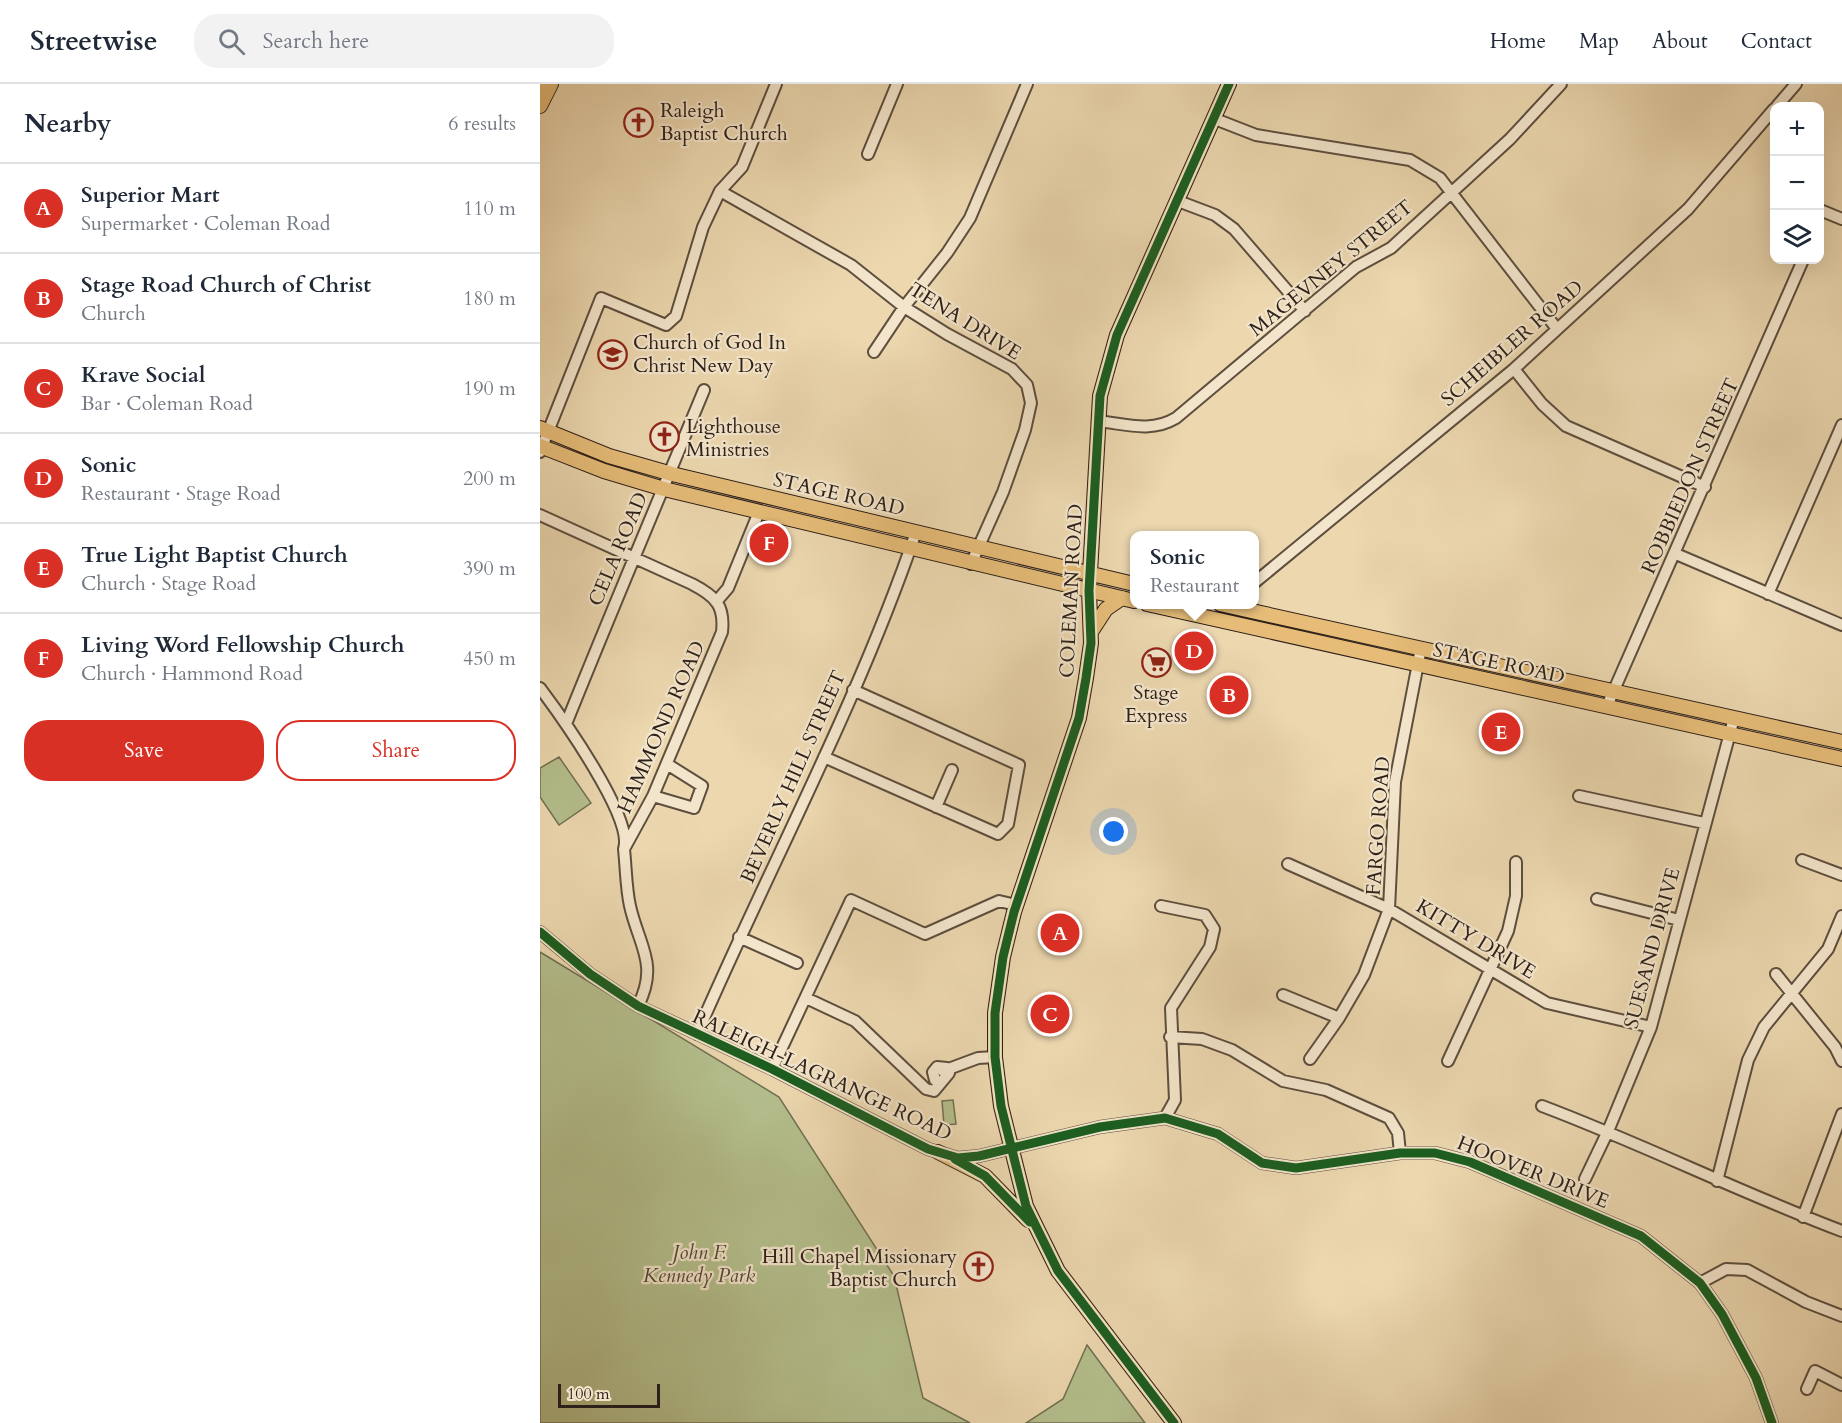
<!DOCTYPE html>
<html lang="en">
<head>
<meta charset="utf-8">
<style>
	:root { --surface:#fff; --page:#f2f2f3; --text:#1f2937; --muted:#747a83; --line:#e0e1e3; --accent:#d93025 }
	body { margin:0; font-family:Cardo,serif; background:var(--page); color:var(--text) }
	.controls { position:absolute; right:18px; top:18px; display:grid; overflow:hidden; border-radius:12px; box-shadow:0 6px 24px #0002 }
	.controls button { width:54px; height:54px; display:grid; place-items:center; padding:0; border:0; border-bottom:2px solid var(--line); background:var(--surface); color:var(--text); font:30px sans-serif }
	.scale { position:absolute; left:18px; bottom:15px; width:102px; box-sizing:border-box; padding-left:6px; border:3px solid #2d2019; border-top:0; font-size:16px; line-height:21px; white-space:nowrap; color:#2d2019; -webkit-text-stroke:4px #f3e5cb; paint-order:stroke }
	.you { position:absolute; left:574px; top:748px; width:21px; height:21px; margin:-15px; border:4px solid #fff; border-radius:50%; background:#1a73e8; box-shadow:0 0 0 9px #1a73e833 }
	.badge { display:grid; place-items:center; width:39px; height:39px; border-radius:50%; background:var(--accent); color:#fff; font-size:20px; font-weight:700 }
	.pin { position:absolute; translate:-50% -50%; border:3px solid #fff; box-shadow:0 2px 6px #0006 }
	.popup { position:absolute; left:590px; top:447px; width:129px; height:78px; box-sizing:border-box; display:grid; place-content:center; border-radius:12px; background:var(--surface); filter:drop-shadow(0 2px 4px #0005); font-size:20px; white-space:nowrap; color:var(--muted) }
	.popup b { font-size:22px; color:var(--text) }
	.popup::after { content:''; position:absolute; left:50%; top:100%; margin-left:-12px; border:12px solid transparent; border-top-color:var(--surface) }
	.list { margin:0; padding:0; list-style:none }
	h2 { display:flex; justify-content:space-between; align-items:center; height:78px; margin:0; padding:0 24px; font-size:26px }
	h2 small { font-size:20px; font-weight:400; color:var(--muted) }
	.list li { display:grid; grid-template-columns:39px 1fr auto; gap:18px; align-items:center; box-sizing:border-box; height:90px; padding:0 24px; border-top:2px solid var(--line) }
	.list b { display:block; font-size:22px; white-space:nowrap }
	.list p { margin:0; font-size:20px; white-space:nowrap; color:var(--muted) }
	.list em { font-size:20px; font-style:normal; color:var(--muted) }
	.actions { display:flex; gap:12px; padding:18px 24px }
	.actions a { flex:1; padding:14px 0; border:2px solid var(--accent); border-radius:24px; text-align:center; font-size:21px; color:var(--accent) }
	.actions .main { background:var(--accent); color:#fff }
	.icon { flex:none; width:33px; height:33px; fill:none; stroke:currentColor; stroke-width:2; stroke-linecap:round; stroke-linejoin:round }
	.map { position:relative; flex:none; width:1302px; height:1339px; overflow:hidden }
	header { display:flex; align-items:center; gap:36px; box-sizing:border-box; height:84px; padding:0 30px; background:var(--surface); border-bottom:2px solid var(--line) }
	header strong { font-size:28px }
	nav { display:flex; gap:33px; margin-inline-start:auto; font-size:21px }
	.search { width:420px; height:54px; background:var(--page); display:flex; align-items:center; gap:15px; box-sizing:border-box; padding:0 21px; border-radius:24px; color:var(--muted); font-size:22px }
	main { display:flex }
	aside { flex:1; background:var(--surface) }
	.map>svg:first-child { display:block }
</style>
</head>
<body>
<header>
<strong>Streetwise</strong>
<div class="search"><svg class="icon" aria-label="search" viewBox="0 0 24 24"><circle cx="10" cy="10" r="6"/><path d="M15 15l6 6"/></svg>Search here</div>
<nav><a>Home</a><a>Map</a><a>About</a><a>Contact</a></nav>
</header>
<main>
<aside>
<h2>Nearby<small>6 results</small></h2>
<ul class="list">
<li><span class="badge">A</span><div><b>Superior Mart</b><p>Supermarket · Coleman Road</p></div><em>110 m</em></li>
<li><span class="badge">B</span><div><b>Stage Road Church of Christ</b><p>Church</p></div><em>180 m</em></li>
<li><span class="badge">C</span><div><b>Krave Social</b><p>Bar · Coleman Road</p></div><em>190 m</em></li>
<li><span class="badge">D</span><div><b>Sonic</b><p>Restaurant · Stage Road</p></div><em>200 m</em></li>
<li><span class="badge">E</span><div><b>True Light Baptist Church</b><p>Church · Stage Road</p></div><em>390 m</em></li>
<li><span class="badge">F</span><div><b>Living Word Fellowship Church</b><p>Church · Hammond Road</p></div><em>450 m</em></li>
</ul>
<div class="actions"><a class="main">Save</a><a>Share</a></div>
</aside>
<div class="map">
<svg width="1302" height="1339" viewBox="0 0 1302 1339">
	<rect width="100%" height="100%" fill="#ecd7af"/>
	<filter id="stains"><feTurbulence type="fractalNoise" baseFrequency=".00333" numOctaves="4"/><feColorMatrix values="0 0 0 0 .2 0 0 0 0 .09 0 0 0 0 .02 0 0 0 .5 -.17"/></filter>
	<radialGradient id="worn" r=".72"><stop offset=".6" stop-color="#630" stop-opacity="0"/><stop offset="1" stop-color="#630" stop-opacity=".3"/></radialGradient>
	<path fill="#b4bf8d" stroke="#707053" stroke-width="1.5" d="M19,673L51,719L19,741L0,713V684Z
		M0,868L239,1013L354,1192L383,1314L430,1339H0Z
		M413,1016L416,1040L404,1041L402,1017Z
		M547,1261L605,1339H486L523,1315Z"/>
	<g fill="none" stroke-linecap="round" stroke-linejoin="round">
		<defs>
			<path id="minor" d="M1237,22L1256,0
				M675,35L716,51L870,76L900,94L1017,245
				M328,70L357,0
				M180,107L311,181L364,223L407,250L472,285L487,301L491,319L485,346L463,408L431,480
				M638,117L675,131L694,145L765,227
				M1280,126L1302,135
				M334,268L364,223L407,169L430,134L487,0
				M974,285L1002,320L1026,342L1165,403
				M558,337C586,340 611,349 636,334L816,183L851,164L970,55L1021,0
				M0,368L61,214L126,241L136,232L163,143L180,107L202,83L236,0
				M0,431L152,500C175,512 185,521 182,548L113,712L84,765
				M1136,470L1302,541
				M714,499L974,285L1148,125L1234,25
				M1228,510L1302,341
				M176,518L188,504L219,428
				M0,604C21,632 94,734 84,765C86,784 86,804 90,822C99,862 119,880 98,922
				M1067,622L1263,176
				M26,640C71,528 118,417 164,306
				M284,673L458,750L468,740L479,681L313,606
				M113,712L154,724L162,702L127,680
				M1039,712L1164,739
				M396,723L412,686
				M1262,776L1302,791
				M748,780L849,825L1007,919L1111,943
				M1057,815L1139,836
				M621,822L665,831L674,845L670,863L631,924L635,1016L625,1034
				M0,848L50,890L98,922L232,985L388,1065L418,1074L439,1072L560,1043L625,1034L678,1050L722,1079L756,1084L860,1069H895L930,1078L1101,1152L1160,1199L1182,1230L1216,1294L1232,1339
				M199,853L257,879
				M1236,890L1295,963L1302,977
				M743,911L799,934
				M266,914L315,937L386,1005L394,1007L409,989L407,984
				M157,950C229,783 317,621 376,448
				M630,953L662,955L692,966L743,997L786,1006L849,1034L858,1049L860,1069
				M770,975L799,934L824,891L849,825L855,698L881,564
				M908,977L968,847L976,812V778
				M232,985L311,816L385,850L459,817L476,821
				M403,987L438,974L455,973
				M395,996L393,988L397,983L407,984
				M1002,1022C1103,1060 1201,1109 1302,1147
				M1045,1095L1068,1047L1111,943L1194,634
				M1177,1097L1208,976L1224,943L1288,865L1302,832
				M1263,1133L1302,1030
				M1160,1199L1186,1185L1207,1186L1266,1218L1302,1232
				M1267,1305L1275,1287L1302,1301"/>
			<path id="major" d="M0,1V0
				M0,22L11,0
				M0,344L69,372L132,390L594,500
				M0,362L64,387L124,405L594,517
				M607,520L1302,675
				M680,520L1302,658
				M551,548L566,525L582,514
				M398,1068L445,1092L488,1136
				M634,1339L518,1187L486,1122L461,1022L455,973V929L463,873L474,828L539,634L546,594L551,559L549,507L560,312L577,251L689,0"/>
		</defs>
		<use href="#minor" stroke="#5d4e3e" stroke-width="14"/>
		<use href="#major" stroke="#2d2019" stroke-width="16"/>
		<use href="#minor" stroke="#f3e5cb" stroke-width="10"/>
		<use href="#major" stroke="#e6bc78" stroke-width="14"/>
		<defs>
			<path id="cycleway" d="M0,848L50,890L98,922L232,985L388,1065L418,1074L439,1072L560,1043L625,1034L678,1050L722,1079L756,1084L860,1069H895L930,1078L1101,1152L1160,1199L1182,1230L1216,1294L1232,1339
				M415,1075L445,1092L490,1138
				M634,1339L518,1187L486,1122L461,1022L455,973V929L463,873L474,828L539,634L546,594L551,559L549,507L560,312L577,251L689,0"/>
		</defs>
		<use href="#cycleway" stroke="#f3e5cb" stroke-width="13"/>
		<use href="#cycleway" stroke="#1b5e20" stroke-width="9"/>
	</g>
	<defs>
		<symbol id="church-ring" viewBox="-11 -11 22 22"><circle r="9.5" fill="#f3e5cb" stroke="#8f2418" stroke-width="1.5"/><path d="M-1.2-6h2.4v3.5h3.3v2.4h-3.3V6h-2.4V-.1h-3.3v-2.4h3.3Z" fill="#8f2418"/></symbol>
		<symbol id="school-ring" viewBox="-11 -11 22 22"><circle r="9.5" fill="#f3e5cb" stroke="#8f2418" stroke-width="1.5"/><path d="M0-5L7-2L0 1L-7-2ZM-4 1L0 2.5L4 1V4Q0 6-4 4Z" fill="#8f2418"/></symbol>
		<symbol id="supermarket-ring" viewBox="-11 -11 22 22"><circle r="9.5" fill="#f3e5cb" stroke="#8f2418" stroke-width="1.5"/><path d="M-6-5.5h2.5l.6 2H6L4.5 2H-2.5L-4.4-4H-6ZM-1.5 3.2a1.3 1.3 0 1 0 .1 0ZM3 3.2a1.3 1.3 0 1 0 .1 0Z" fill="#8f2418"/></symbol>
	</defs>
	<g fill-rule="evenodd">
		<use href="#church-ring" x="82" y="22" width="33" height="33"/>
		<use href="#school-ring" x="56" y="254" width="33" height="33"/>
		<use href="#church-ring" x="108" y="336" width="33" height="33"/>
		<use href="#supermarket-ring" x="600" y="562" width="33" height="33"/>
		<use href="#church-ring" x="422" y="1166" width="33" height="33"/>
	</g>
	<g text-anchor="middle" dominant-baseline="central" stroke-width="4.5" stroke-linejoin="round" paint-order="stroke">
		<g font-size="20" fill="#2d2019" stroke="#f3e5cb" text-anchor="start">
			<text x="120" y="26">Raleigh<tspan x="120" dy="23">Baptist Church</tspan></text>
			<text x="93" y="258">Church of God In<tspan x="93" dy="23">Christ New Day</tspan></text>
			<text x="146" y="342">Lighthouse<tspan x="146" dy="23">Ministries</tspan></text>
			<text x="616" y="608" text-anchor="middle">Stage<tspan x="616" dy="23">Express</tspan></text>
			<text x="417" y="1172" text-anchor="end">Hill Chapel Missionary<tspan x="417" dy="23">Baptist Church</tspan></text>
		</g>
		<g font-size="20" fill="#2d2019" stroke="#f3e5cb">
			<text transform="translate(791 184) rotate(-39)">MAGEVNEY STREET</text>
			<text transform="translate(425 237) rotate(32)">TENA DRIVE</text>
			<text transform="translate(972 259) rotate(-41)">SCHEIBLER ROAD</text>
			<text transform="translate(1150 392) rotate(-66)">ROBBIEDON STREET</text>
			<text transform="translate(299 410) rotate(13)">STAGE ROAD</text>
			<text transform="translate(78 465) rotate(-67)">CELA ROAD</text>
			<text transform="translate(531 507) rotate(-87)">COLEMAN ROAD</text>
			<text transform="translate(959 579) rotate(12)">STAGE ROAD</text>
			<text transform="translate(121 643) rotate(-66)">HAMMOND ROAD</text>
			<text transform="translate(253 693) rotate(-66)">BEVERLY HILL STREET</text>
			<text transform="translate(838 742) rotate(-86)">FARGO ROAD</text>
			<text transform="translate(936 855) rotate(31)">KITTY DRIVE</text>
			<text transform="translate(1112 864) rotate(-75)">SUESAND DRIVE</text>
			<text transform="translate(282 991) rotate(25)">RALEIGH-LAGRANGE ROAD</text>
			<text transform="translate(993 1088) rotate(22)">HOOVER DRIVE</text>
		</g>
		<g font-size="20" font-style="italic" fill="#4f4836" stroke="#f3e5cb">
			<text x="159" y="1168">John F.<tspan x="159" dy="23">Kennedy Park</tspan></text>
		</g>
	</g>
	<rect width="100%" height="100%" filter="url(#stains)"/>
	<rect width="100%" height="100%" fill="url(#worn)"/>
</svg>
<div class="controls">
<button>+</button>
<button>−</button>
<button><svg class="icon" aria-label="layers" viewBox="0 0 24 24"><path d="M12 4l9 5-9 5-9-5zM3 14l9 5 9-5"/></svg></button>
</div>
<div class="scale">100 m</div>
<div class="you"></div>
<div class="pin badge" style="left:520px;top:849px">A</div>
<div class="pin badge" style="left:689px;top:611px">B</div>
<div class="pin badge" style="left:510px;top:930px">C</div>
<div class="pin badge" style="left:654px;top:567px">D</div>
<div class="popup"><b>Sonic</b>Restaurant</div>
<div class="pin badge" style="left:961px;top:648px">E</div>
<div class="pin badge" style="left:229px;top:459px">F</div>
</div>
</main>
</body>
</html>
